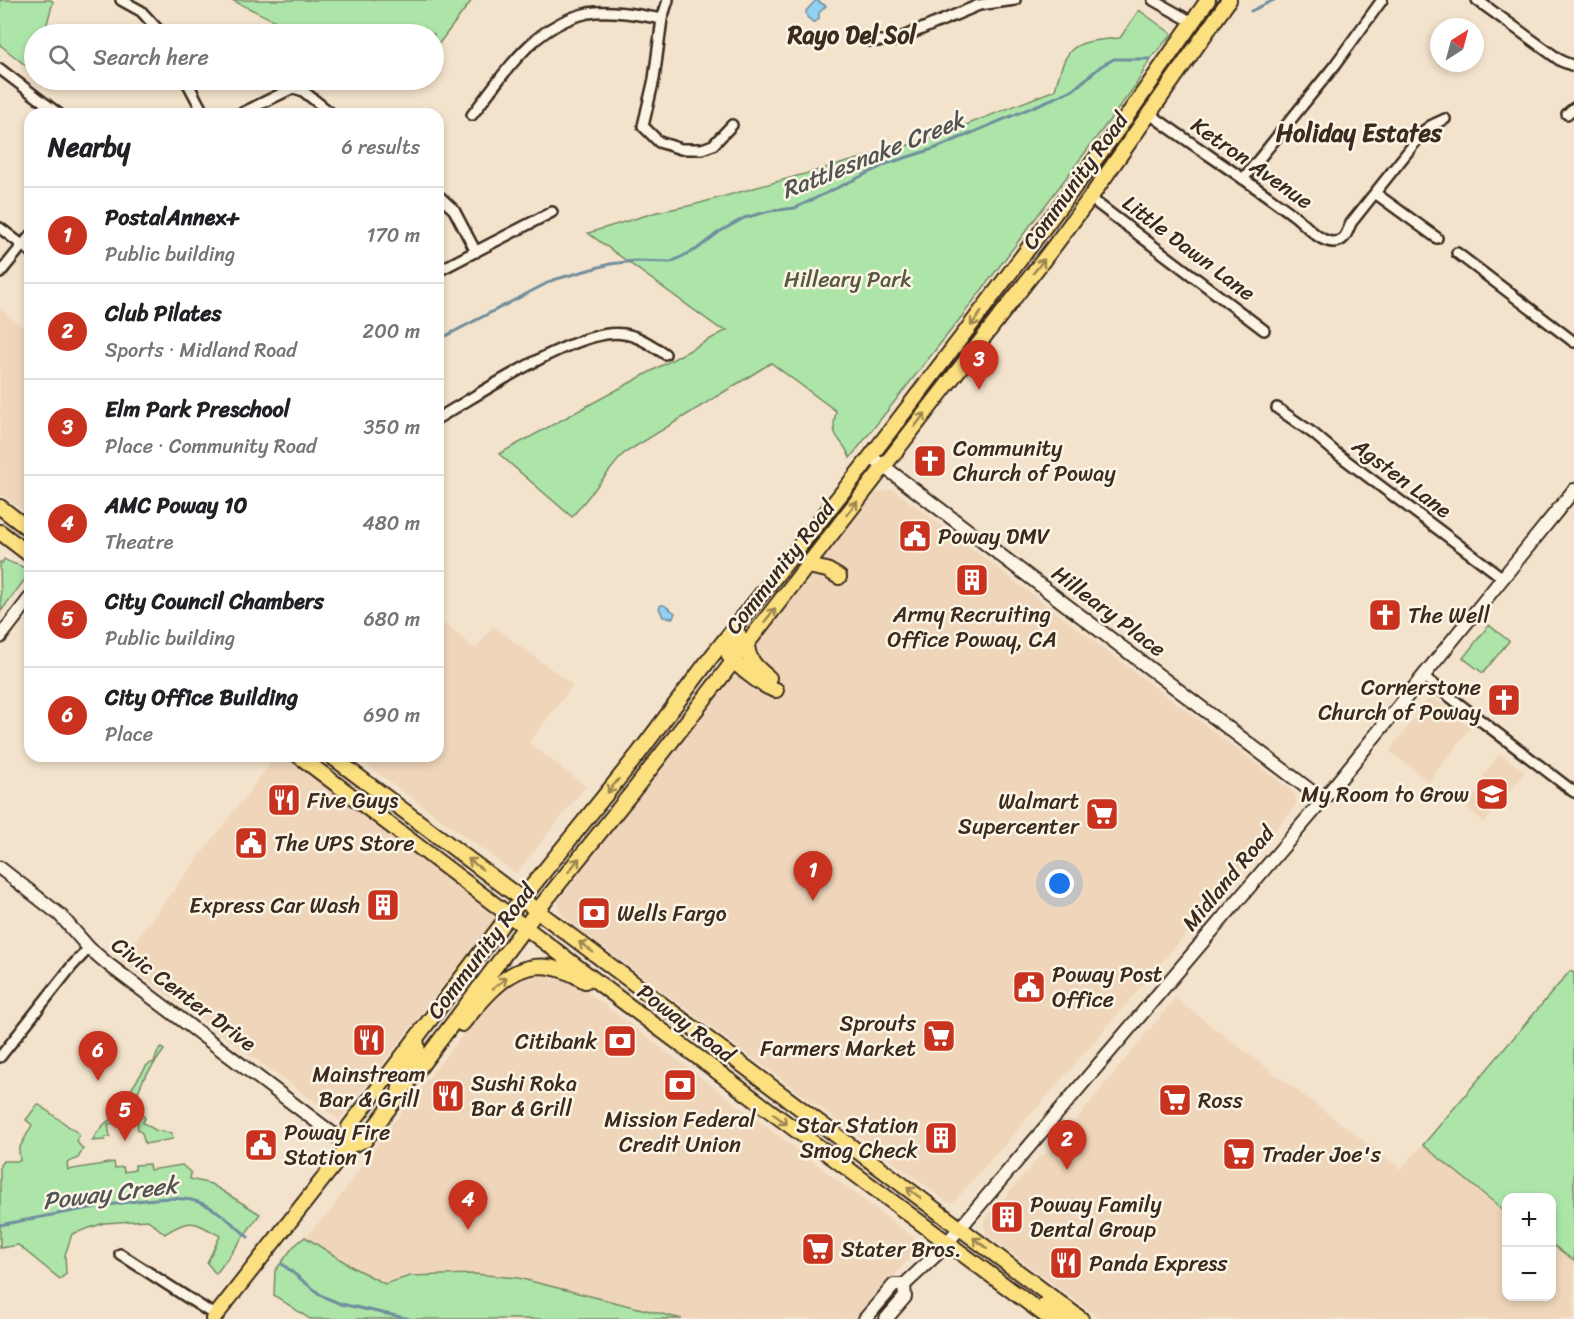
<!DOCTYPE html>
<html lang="en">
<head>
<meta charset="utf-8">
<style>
	:root { --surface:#fff; --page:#f2f2f2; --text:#202124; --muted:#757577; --line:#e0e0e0; --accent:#c8321e }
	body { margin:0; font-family:Sriracha,sans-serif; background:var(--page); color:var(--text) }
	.controls { position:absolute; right:18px; bottom:18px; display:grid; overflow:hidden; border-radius:12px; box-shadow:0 3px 9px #0003 }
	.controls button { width:54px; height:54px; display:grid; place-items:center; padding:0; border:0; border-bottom:2px solid var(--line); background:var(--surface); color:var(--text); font:30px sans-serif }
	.compass { position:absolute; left:1430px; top:18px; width:54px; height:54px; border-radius:50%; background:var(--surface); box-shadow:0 3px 9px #0003; rotate:36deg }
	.you { position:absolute; left:1060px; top:884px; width:21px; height:21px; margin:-15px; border:4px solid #fff; border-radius:50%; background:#1a73e8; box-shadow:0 0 0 9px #1a73e833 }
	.badge { display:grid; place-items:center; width:39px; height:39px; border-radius:50%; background:var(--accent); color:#fff; font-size:20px; font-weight:700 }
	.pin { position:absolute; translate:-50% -50px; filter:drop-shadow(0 2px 3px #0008) }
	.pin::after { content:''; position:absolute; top:32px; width:21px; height:18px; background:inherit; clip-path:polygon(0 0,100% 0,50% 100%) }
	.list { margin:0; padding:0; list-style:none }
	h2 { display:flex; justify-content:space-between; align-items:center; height:78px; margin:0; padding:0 24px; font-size:26px }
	h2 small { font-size:20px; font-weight:400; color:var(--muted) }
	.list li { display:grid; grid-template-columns:39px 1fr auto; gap:18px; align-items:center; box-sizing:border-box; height:96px; padding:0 24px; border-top:2px solid var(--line) }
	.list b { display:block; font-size:22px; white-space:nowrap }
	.list p { margin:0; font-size:20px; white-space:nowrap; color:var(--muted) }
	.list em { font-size:20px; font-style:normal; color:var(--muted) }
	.icon { flex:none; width:33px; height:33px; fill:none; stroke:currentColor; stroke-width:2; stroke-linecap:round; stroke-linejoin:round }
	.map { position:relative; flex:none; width:1574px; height:1319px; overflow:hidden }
	.search { position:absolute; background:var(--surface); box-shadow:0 3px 9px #0003; left:24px; top:24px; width:420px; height:66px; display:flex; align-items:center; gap:15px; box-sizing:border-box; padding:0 21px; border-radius:33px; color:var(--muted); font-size:22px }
	.panel { position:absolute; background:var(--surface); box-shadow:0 3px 9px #0003; left:24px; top:108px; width:420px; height:654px; border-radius:18px }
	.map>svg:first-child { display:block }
</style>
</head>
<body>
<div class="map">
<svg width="1574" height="1319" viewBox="0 0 1574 1319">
	<rect width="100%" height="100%" fill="#f4e3cc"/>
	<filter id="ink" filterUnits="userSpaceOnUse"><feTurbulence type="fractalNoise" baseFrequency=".0167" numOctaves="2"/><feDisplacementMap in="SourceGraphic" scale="12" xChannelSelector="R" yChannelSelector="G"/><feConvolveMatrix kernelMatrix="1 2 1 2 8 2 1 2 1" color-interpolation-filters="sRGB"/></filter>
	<g filter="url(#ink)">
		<path fill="#efd6bb" d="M0,309L30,332V516L0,494Z
			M893,489L1291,790L1295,795L1296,803L1294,808L1063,1078L953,1203L947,1202L573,925L560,913L558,901L875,493Z
			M438,619L476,649L493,626L573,685L529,743L586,786L516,874L354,756H438Z
			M1431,696L1471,727L1429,782L1389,751Z
			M1500,753L1525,772L1485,823L1465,807L1486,781L1483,775Z
			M276,756H287L498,915L339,1120L120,960Z
			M546,973L566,978L577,984L913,1237L917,1244L916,1251L857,1319H677L385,1284L354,1268L305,1237L329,1212L381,1138L495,994L519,977Z
			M1175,998L1401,1169L1423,1145L1506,1212V1296H1552V1244L1574,1261V1319H1100L986,1234L984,1227V1221L1040,1156L1050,1152Z"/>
		<path fill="#ade5a9" stroke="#748864" stroke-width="1.5" d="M0,0H51L53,2L44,34H34V72L0,45Z
			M232,0H472L434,50V34H302Z
			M1139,10L1172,34L1150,59L1136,85L959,320L850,458C842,435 829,442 836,411L771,363L623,454L572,517L499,454L727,330L719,328L588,233L657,212L693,205L930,139L1055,90C1067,43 1072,42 1120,38Z
			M4,559C13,565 21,564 29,571V574L1,611L0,562L2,563Z
			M1489,625L1509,641L1483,673L1463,658Z
			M1570,971L1574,973V1261L1552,1244V1198H1506V1212L1423,1145Z
			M162,1048L164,1050L144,1078L137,1094H128L147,1065L154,1062L158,1051Z
			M38,1104L79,1134L77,1142L83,1149L78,1158L67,1163L68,1170L114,1162L115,1168L123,1167L124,1172L135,1170V1165L149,1164L150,1170L182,1165L191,1173L190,1179L211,1184L260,1214L216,1274L207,1263L220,1236C195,1222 190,1217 165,1234L148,1220L104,1223L72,1234L65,1255L66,1274L60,1279L18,1245L0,1248V1165L3,1161H20L19,1149L32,1125L26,1120Z
			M142,1114L145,1118L143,1123L157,1131L172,1133L173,1139L145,1144L142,1133L138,1130L137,1120L130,1121L129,1116Z
			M114,1118V1123L108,1124L110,1137H105V1140L92,1141C96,1133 105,1121 114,1118Z
			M305,1237L354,1268L385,1284L410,1276L475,1274L518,1278L682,1319H310L274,1295L275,1271L293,1247Z"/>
		<path fill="#92d1f3" stroke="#6f8e9e" stroke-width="1.5" d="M816,0L826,6L819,13V19L814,23L807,17L806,11Z
			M661,605H664L675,613L673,618L663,617L659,608Z"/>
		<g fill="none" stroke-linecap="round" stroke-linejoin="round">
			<path stroke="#6f8e9e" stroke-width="3" d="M1251,11L1274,0
				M438,340L553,280L610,264L635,261L671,262L697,249L719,232L744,218L770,211L795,208L889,163L936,148L1073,90L1101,66L1114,59H1150
				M0,1225C41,1217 81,1209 122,1203C144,1200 169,1196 191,1200C213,1204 232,1223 248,1237
				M282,1264L322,1296L341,1304L410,1319"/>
			<defs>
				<path id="street" d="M121,0L141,11L162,34
					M668,0L662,19L654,79L643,126L659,142L681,149H702L713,145L732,125
					M1153,0L1192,22
					M1477,0L1561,61L1574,66
					M870,41H893L979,5L1015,0
					M0,69L59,114
					M186,80L204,114
					M240,114L293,88L303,91L332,114
					M1150,114C1198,149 1249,181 1296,217C1307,226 1319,242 1334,242C1345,242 1347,232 1351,223L1425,130L1432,125L1445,119
					M1567,114L1574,108
					M472,115C504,74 533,25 588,13C610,9 640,15 662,19
					M1243,179L1335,65L1382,0
					M1375,193L1437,238
					M438,195L454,210L476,252
					M1090,198L1264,330
					M0,228L30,251
					M1457,253L1574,342
					M438,271L552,212
					M0,273L30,236
					M1277,408L1314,434L1335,452L1503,578
					M438,418C479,395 579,326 624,334C639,336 653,346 665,354
					M1424,677L1574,792
					M0,1057L72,966L89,948
					M120,1254L216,1316"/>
				<path id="secondary" d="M870,456L1323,800
					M0,637L30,598
					M0,868L60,915L89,948L109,965L349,1146
					M865,1319L894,1285H904L937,1254L960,1228L1323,800L1574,490
					M886,1319L905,1297L904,1285"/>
				<path id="primary" d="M0,507L30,530
					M0,532L30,555
					M808,566L827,570L839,577
					M739,635L730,649L729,656C738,666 763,688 776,690
					M747,643C747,660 757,668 769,678
					M299,756L625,1003L1050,1319
					M331,756L1081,1319
					M462,1024C498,981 526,945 585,981
					M399,1093L402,1075L418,1053L416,1038
					M349,1146V1127L509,915L639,753L708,661L861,469L973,322L1118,129L1208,0
					M1045,1305L1064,1319
					M213,1319L349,1146L365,1140L537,911L637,786L1055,245L1090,198L1229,0"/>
			</defs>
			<use href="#street" stroke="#3b2a1e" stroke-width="14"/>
			<use href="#secondary" stroke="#3b2a1e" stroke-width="16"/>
			<use href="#primary" stroke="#3b2a1e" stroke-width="18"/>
			<use href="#street" stroke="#fcf5e5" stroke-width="9"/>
			<use href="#secondary" stroke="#fcf5e5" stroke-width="12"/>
			<use href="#primary" stroke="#fce080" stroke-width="14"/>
		</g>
		<defs><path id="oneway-shaft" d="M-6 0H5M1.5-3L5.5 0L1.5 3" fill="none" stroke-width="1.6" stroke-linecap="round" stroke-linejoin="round" transform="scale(1.5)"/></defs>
		<g stroke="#9c854f">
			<use href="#oneway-shaft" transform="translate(1039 266) rotate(-52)"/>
			<use href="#oneway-shaft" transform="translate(976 319) rotate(127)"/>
			<use href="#oneway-shaft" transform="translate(920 420) rotate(-52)"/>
			<use href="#oneway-shaft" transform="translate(852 508) rotate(-52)"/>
			<use href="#oneway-shaft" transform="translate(770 615) rotate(-52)"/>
			<use href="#oneway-shaft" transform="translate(613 786) rotate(129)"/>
			<use href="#oneway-shaft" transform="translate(475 864) rotate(-143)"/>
			<use href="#oneway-shaft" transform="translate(574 865) rotate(-52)"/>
			<use href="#oneway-shaft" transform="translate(586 947) rotate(-143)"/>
			<use href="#oneway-shaft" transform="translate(500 983) rotate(-39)"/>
			<use href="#oneway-shaft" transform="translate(780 1119) rotate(37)"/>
			<use href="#oneway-shaft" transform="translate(914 1193) rotate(-143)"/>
			<use href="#oneway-shaft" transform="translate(980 1243) rotate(-143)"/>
		</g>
	</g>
	<defs>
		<symbol id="church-square" viewBox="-11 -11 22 22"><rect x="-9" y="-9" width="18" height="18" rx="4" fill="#c8321e" stroke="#fcf5e5"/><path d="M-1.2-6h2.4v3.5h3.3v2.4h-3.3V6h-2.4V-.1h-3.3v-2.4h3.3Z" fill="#fff"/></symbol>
		<symbol id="civic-square" viewBox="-11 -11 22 22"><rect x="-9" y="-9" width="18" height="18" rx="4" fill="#c8321e" stroke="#fcf5e5"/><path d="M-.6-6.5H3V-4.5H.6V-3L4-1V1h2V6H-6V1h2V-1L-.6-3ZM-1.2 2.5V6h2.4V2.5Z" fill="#fff"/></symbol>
		<symbol id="building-square" viewBox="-11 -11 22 22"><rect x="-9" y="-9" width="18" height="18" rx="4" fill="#c8321e" stroke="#fcf5e5"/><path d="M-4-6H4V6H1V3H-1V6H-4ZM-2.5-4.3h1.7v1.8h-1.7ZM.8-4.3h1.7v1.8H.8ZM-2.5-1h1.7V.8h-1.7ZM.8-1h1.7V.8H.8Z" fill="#fff"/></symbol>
		<symbol id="school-square" viewBox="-11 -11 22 22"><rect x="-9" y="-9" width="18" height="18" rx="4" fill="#c8321e" stroke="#fcf5e5"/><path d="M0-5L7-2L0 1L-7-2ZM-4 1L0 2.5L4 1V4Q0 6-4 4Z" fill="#fff"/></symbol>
		<symbol id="restaurant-square" viewBox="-11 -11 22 22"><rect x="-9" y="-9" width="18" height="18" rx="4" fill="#c8321e" stroke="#fcf5e5"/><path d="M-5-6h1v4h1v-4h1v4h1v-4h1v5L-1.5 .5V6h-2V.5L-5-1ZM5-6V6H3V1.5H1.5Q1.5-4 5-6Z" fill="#fff"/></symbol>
		<symbol id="supermarket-square" viewBox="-11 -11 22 22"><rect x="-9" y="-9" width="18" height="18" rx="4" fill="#c8321e" stroke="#fcf5e5"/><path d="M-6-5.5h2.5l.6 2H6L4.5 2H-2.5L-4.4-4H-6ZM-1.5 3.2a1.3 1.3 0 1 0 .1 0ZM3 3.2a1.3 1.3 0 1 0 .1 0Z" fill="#fff"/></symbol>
		<symbol id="bank-square" viewBox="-11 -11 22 22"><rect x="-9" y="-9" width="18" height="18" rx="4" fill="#c8321e" stroke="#fcf5e5"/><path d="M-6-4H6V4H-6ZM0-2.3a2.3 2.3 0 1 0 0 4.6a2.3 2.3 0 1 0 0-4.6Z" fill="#fff"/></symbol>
	</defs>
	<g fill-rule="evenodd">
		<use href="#church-square" x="911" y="442" width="38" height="38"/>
		<use href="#civic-square" x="896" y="517" width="38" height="38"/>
		<use href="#building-square" x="953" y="561" width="38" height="38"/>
		<use href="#church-square" x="1366" y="596" width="38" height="38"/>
		<use href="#church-square" x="1485" y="681" width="38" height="38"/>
		<use href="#school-square" x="1473" y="775" width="38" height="38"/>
		<use href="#restaurant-square" x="265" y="781" width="38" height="38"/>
		<use href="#supermarket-square" x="1083" y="795" width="38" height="38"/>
		<use href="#civic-square" x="232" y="824" width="38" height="38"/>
		<use href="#building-square" x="364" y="886" width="38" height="38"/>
		<use href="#bank-square" x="575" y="894" width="38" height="38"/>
		<use href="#civic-square" x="1010" y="968" width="38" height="38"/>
		<use href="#supermarket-square" x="920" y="1017" width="38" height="38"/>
		<use href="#restaurant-square" x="350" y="1021" width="38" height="38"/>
		<use href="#bank-square" x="601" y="1022" width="38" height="38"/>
		<use href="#bank-square" x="661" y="1066" width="38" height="38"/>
		<use href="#restaurant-square" x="429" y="1077" width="38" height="38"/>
		<use href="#supermarket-square" x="1156" y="1081" width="38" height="38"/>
		<use href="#building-square" x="922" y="1119" width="38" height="38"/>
		<use href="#civic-square" x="242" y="1126" width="38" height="38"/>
		<use href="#supermarket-square" x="1220" y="1135" width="38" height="38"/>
		<use href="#building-square" x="988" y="1198" width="38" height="38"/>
		<use href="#supermarket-square" x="799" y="1230" width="38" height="38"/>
		<use href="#restaurant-square" x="1047" y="1244" width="38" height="38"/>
	</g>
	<g text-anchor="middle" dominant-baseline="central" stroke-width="5" stroke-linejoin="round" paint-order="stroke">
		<g font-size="22" fill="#3b2a1e" stroke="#fcf5e5">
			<text transform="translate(1252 163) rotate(35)">Ketron Avenue</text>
			<text transform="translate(1075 181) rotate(-54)">Community Road</text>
			<text transform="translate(1189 248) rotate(37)">Little Dawn Lane</text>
			<text transform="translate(1402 478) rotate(37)">Agsten Lane</text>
			<text transform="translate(780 567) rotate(-52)">Community Road</text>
			<text transform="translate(1109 611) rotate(37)">Hilleary Place</text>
			<text transform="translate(1228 878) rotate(-50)">Midland Road</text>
			<text transform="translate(481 951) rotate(-53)">Community Road</text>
			<text transform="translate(184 994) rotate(37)">Civic Center Drive</text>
			<text transform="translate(686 1023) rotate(37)">Poway Road</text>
		</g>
		<g font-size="22" fill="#585941" stroke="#fcf5e5">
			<text x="848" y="279">Hilleary Park</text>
		</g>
		<g font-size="22" fill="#3b2a1e" stroke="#fcf5e5" text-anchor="start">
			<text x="953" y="448">Community<tspan x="953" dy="25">Church of Poway</tspan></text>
			<text x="938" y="536">Poway DMV</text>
			<text x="972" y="614" text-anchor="middle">Army Recruiting<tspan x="972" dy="25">Office Poway, CA</tspan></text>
			<text x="1408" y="615">The Well</text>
			<text x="1481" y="687" text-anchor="end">Cornerstone<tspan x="1481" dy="25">Church of Poway</tspan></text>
			<text x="1469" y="794" text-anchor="end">My Room to Grow</text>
			<text x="307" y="800">Five Guys</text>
			<text x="1079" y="801" text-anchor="end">Walmart<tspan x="1079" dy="25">Supercenter</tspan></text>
			<text x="274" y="843">The UPS Store</text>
			<text x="360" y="905" text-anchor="end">Express Car Wash</text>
			<text x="617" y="913">Wells Fargo</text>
			<text x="1052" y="974">Poway Post<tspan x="1052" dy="25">Office</tspan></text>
			<text x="916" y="1023" text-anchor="end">Sprouts<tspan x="916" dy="25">Farmers Market</tspan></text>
			<text x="597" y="1041" text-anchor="end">Citibank</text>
			<text x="369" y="1074" text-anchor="middle">Mainstream<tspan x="369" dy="25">Bar &amp; Grill</tspan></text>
			<text x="471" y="1083">Sushi Roka<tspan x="471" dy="25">Bar &amp; Grill</tspan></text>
			<text x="1198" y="1100">Ross</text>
			<text x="680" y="1119" text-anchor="middle">Mission Federal<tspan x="680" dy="25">Credit Union</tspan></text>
			<text x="918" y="1125" text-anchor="end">Star Station<tspan x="918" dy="25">Smog Check</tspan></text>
			<text x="284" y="1132">Poway Fire<tspan x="284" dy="25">Station 1</tspan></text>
			<text x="1262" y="1154">Trader Joe's</text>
			<text x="1030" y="1204">Poway Family<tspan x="1030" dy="25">Dental Group</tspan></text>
			<text x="841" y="1249">Stater Bros.</text>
			<text x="1089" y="1263">Panda Express</text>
		</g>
		<g font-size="24" font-weight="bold" fill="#3b2a1e" stroke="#fcf5e5">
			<text x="852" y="35">Rayo Del Sol</text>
			<text x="1359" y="133">Holiday Estates</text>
		</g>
		<g font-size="24" font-style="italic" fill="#515453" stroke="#fcf5e5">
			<text transform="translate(873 155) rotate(-22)">Rattlesnake Creek</text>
			<text transform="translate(110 1193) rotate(-7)">Poway Creek</text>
		</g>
	</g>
</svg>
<div class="controls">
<button>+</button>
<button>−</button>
</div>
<svg class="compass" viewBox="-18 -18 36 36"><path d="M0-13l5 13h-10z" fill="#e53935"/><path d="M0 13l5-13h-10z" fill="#757577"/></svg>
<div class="you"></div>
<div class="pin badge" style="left:813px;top:901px">1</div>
<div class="pin badge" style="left:1067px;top:1170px">2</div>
<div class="pin badge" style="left:979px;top:390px">3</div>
<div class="pin badge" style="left:468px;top:1230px">4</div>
<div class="pin badge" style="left:125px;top:1141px">5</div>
<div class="pin badge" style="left:98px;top:1081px">6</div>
<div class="search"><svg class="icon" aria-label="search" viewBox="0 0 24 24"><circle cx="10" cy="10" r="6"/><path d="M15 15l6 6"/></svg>Search here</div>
<section class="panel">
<h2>Nearby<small>6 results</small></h2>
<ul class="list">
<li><span class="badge">1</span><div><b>PostalAnnex+</b><p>Public building</p></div><em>170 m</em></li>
<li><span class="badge">2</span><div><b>Club Pilates</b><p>Sports · Midland Road</p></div><em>200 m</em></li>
<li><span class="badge">3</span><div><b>Elm Park Preschool</b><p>Place · Community Road</p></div><em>350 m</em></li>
<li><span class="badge">4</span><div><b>AMC Poway 10</b><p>Theatre</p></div><em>480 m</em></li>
<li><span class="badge">5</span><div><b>City Council Chambers</b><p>Public building</p></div><em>680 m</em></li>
<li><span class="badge">6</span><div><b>City Office Building</b><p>Place</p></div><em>690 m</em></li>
</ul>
</section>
</div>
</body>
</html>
